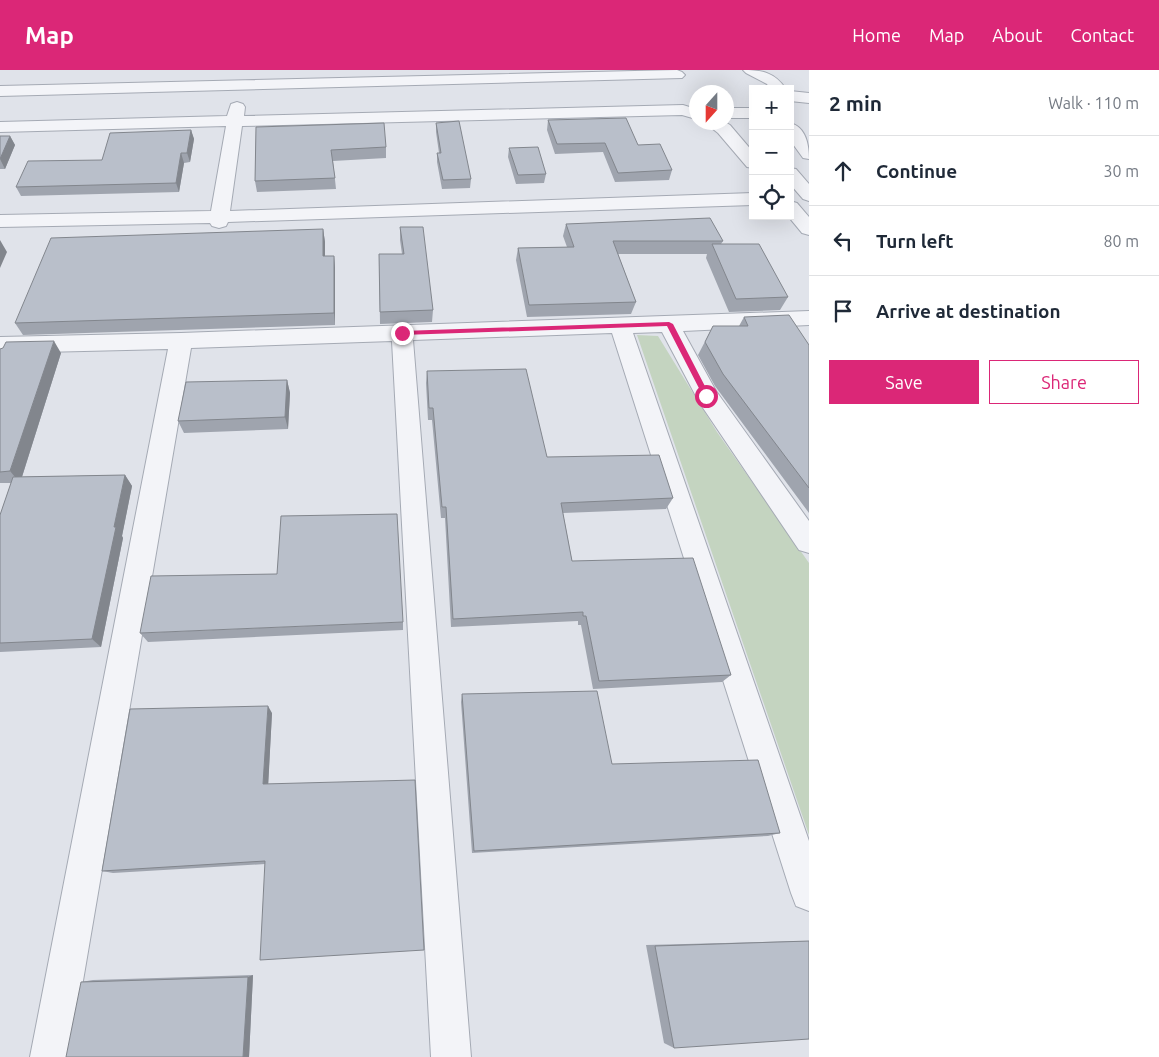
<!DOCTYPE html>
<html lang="en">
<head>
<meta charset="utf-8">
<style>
	:root { --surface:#fff; --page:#f6f6f7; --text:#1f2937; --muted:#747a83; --line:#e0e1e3; --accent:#db2777 }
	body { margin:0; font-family:Ubuntu,sans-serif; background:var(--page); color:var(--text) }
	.controls { position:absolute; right:15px; top:15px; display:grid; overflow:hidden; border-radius:0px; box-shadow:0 5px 20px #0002 }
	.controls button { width:45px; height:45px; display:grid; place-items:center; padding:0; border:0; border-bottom:1px solid var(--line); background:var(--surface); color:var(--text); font:25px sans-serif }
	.compass { position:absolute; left:689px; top:15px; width:45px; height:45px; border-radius:50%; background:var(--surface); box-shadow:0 5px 20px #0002; rotate:201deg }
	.stop { position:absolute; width:15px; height:15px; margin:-11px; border:4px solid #db2777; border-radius:50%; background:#fff }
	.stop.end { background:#db2777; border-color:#fff; box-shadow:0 1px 5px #0008 }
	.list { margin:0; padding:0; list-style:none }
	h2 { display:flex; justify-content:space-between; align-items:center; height:65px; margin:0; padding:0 20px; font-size:21px }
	h2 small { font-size:16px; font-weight:400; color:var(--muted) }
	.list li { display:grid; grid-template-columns:32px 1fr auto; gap:15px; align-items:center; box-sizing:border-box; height:70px; padding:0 20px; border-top:1px solid var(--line) }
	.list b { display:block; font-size:19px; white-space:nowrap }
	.list em { font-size:16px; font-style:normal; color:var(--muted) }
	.actions { display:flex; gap:10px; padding:15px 20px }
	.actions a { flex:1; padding:11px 0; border:1px solid var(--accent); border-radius:0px; text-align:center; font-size:18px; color:var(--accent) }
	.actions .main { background:var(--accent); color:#fff }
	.icon { flex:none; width:28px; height:28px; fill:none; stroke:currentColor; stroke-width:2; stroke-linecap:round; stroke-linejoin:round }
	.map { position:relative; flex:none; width:809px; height:987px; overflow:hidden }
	header { display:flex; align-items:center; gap:30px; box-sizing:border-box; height:70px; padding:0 25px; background:var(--accent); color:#fff }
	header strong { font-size:24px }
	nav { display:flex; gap:28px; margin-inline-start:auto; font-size:18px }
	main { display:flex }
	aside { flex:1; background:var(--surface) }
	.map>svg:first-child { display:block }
</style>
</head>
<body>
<header>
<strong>Map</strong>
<nav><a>Home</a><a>Map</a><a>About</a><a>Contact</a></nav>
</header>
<main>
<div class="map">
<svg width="809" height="987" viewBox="0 0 809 987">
	<rect width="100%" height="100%" fill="#e0e3ea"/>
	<path fill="#c4d4c0" d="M637,265L658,266L717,362L809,493V765Z"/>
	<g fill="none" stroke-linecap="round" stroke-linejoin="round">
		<defs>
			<path id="minor" d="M677,0L682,2L685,5L682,8L0,26V16Z
				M743,0C762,0 774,2 786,19H770L767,14L746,3Z
				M790,21L809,23V33L790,31Z
				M237,32L243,34L245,37L244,46L683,35L696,39V49L682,45L242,56L230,141L753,123V135L228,152L226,156L219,158L212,156L210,153L0,157V145L211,141L226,56L0,62V52L227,46L231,34Z
				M726,38H753V48H726Z
				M704,52H725L730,55L753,82V98L747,97L718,63Z
				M790,53C806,57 809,75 809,89L803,88L790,70Z
				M790,98L796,99L809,114V131L803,129L790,114Z
				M790,131L797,133L809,147V165L802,163L788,146H790Z
				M809,241V255L683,261L716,321L809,451V483L799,480L699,332L662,262L633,263L809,771V841L796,836L791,823L612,263L413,270L471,987H431L392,271L191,278L70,987H30L168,279L0,283V267L181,263Z"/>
		</defs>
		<use href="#minor" stroke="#a5aab4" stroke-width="2"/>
		<use href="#minor" fill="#f3f4f8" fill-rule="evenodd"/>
	</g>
	<path fill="#9fa4ae" d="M548,50L638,75L672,100L669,110L615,112L603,82L555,84L547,60Z
		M436,53L471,109L470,118L442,119L437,92V83H439L436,62Z
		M256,57L386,77V88L333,91L336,119L257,122L255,111Z
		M191,60L194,69L190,92L184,93L179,122L21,126L16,117L102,90Z
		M0,66H10L15,75L5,99H0Z
		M509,78L546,104L544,113L516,114L508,87Z
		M566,154L723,171L721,174L788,227L780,240L729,242L706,188L707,184H618L636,232L631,244L527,247L516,190L518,178L567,177L563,166Z
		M400,157L433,240L432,252L380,254L379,184H402L400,170Z
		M323,159L325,172V186H334L335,198V255L23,265L15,253Z
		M744,247L809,275V443L715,316L698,285L713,256H739Z
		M0,279L61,283L22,407L125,405L132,416L122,466L123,468L101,577L0,582V445L11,413H0Z
		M427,301L547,387L673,428L666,439L563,443L572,491L731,605L722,612L593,619L581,555H578V551L451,557L445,448H441L432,350H428L426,313Z
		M287,310L290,323L288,359L184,363L178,351Z
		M403,552V560L148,572L140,563Z
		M462,624L612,694L780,763L768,766L472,783L461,632Z
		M272,643L268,714L265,794L113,803L102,801Z
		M801,871H809L674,978L664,973L646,875Z
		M253,905L249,987L81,912L93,910Z"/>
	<path fill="#82868d" d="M191,60L194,69L190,92L187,83Z
		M10,66L15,75L5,99L0,89Z
		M181,83L184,93L179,122L176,113Z
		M323,159L325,172V198L323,186Z
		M0,170L7,182L0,198Z
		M334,186L335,198V255L334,243Z
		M54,271L61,283L20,413L10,401Z
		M287,310L290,323L288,359L285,347Z
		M125,405L132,416L122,466L123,468L101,577L92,569L114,457Z
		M268,636L272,643L268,719L263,714Z
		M253,905L249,987H243L248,907Z"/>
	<path fill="#b9bfca" stroke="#82868d" d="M626,48L638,75L660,74L672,100L618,103L605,73L557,74L548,50Z
		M459,51L471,109L443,110L437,83H441L436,53Z
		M384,53L386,77L331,80L335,108L255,111L256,57Z
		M191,60L187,83H181L176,113L16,117L28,91L102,90L110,63Z
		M0,66H10L0,89Z
		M538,77L546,104L518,105L509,78Z
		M710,148L723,171H613L636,232L529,235L518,178L574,177L566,154Z
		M400,157H423L433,240L380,242L379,184H404Z
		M323,159V186H334V243L15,253L51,168Z
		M712,174H759L788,227L736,229Z
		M789,245L809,275V418L723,304L705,272L713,256H748L744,247Z
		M54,271L10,401L0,402V279L3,278L6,272Z
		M526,299L547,387L659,385L673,428L561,433L572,491L693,488L731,605L599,611L586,546H583V542L453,549L446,437H442L433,338H429L427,301Z
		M287,310L285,347L178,351L186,312Z
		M125,405L114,457H116L92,569L0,573V445L13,407Z
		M397,444L403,552L140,563L151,506L277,504L281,446Z
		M597,621L612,694L758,690L780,763L474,781L462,624Z
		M268,636L263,714L415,710L424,880L260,890L265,791L102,801L130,639Z
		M809,871V969L674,978L655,876Z
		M248,907L243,987H66L81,912Z"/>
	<path fill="#db2777" d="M669,252L673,254L710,326L709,328H704L667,256L402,265L399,263L402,261Z"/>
</svg>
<div class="controls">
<button>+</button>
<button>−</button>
<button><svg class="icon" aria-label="locate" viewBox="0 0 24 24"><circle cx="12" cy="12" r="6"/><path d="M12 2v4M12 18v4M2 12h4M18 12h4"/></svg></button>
</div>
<svg class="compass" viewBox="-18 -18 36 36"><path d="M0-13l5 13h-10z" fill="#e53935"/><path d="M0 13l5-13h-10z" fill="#747a83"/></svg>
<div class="stop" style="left:706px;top:326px"></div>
<div class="stop end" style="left:402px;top:263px"></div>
</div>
<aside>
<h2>2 min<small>Walk · 110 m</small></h2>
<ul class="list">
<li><svg class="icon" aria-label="ahead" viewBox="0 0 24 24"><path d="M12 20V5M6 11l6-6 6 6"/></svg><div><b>Continue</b></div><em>30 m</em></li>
<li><svg class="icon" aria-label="left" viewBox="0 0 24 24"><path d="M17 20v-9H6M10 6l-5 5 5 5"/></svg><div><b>Turn left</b></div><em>80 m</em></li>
<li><svg class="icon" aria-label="arrive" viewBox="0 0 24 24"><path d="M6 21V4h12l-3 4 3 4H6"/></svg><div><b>Arrive at destination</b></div></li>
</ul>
<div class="actions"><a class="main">Save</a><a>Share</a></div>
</aside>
</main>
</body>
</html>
